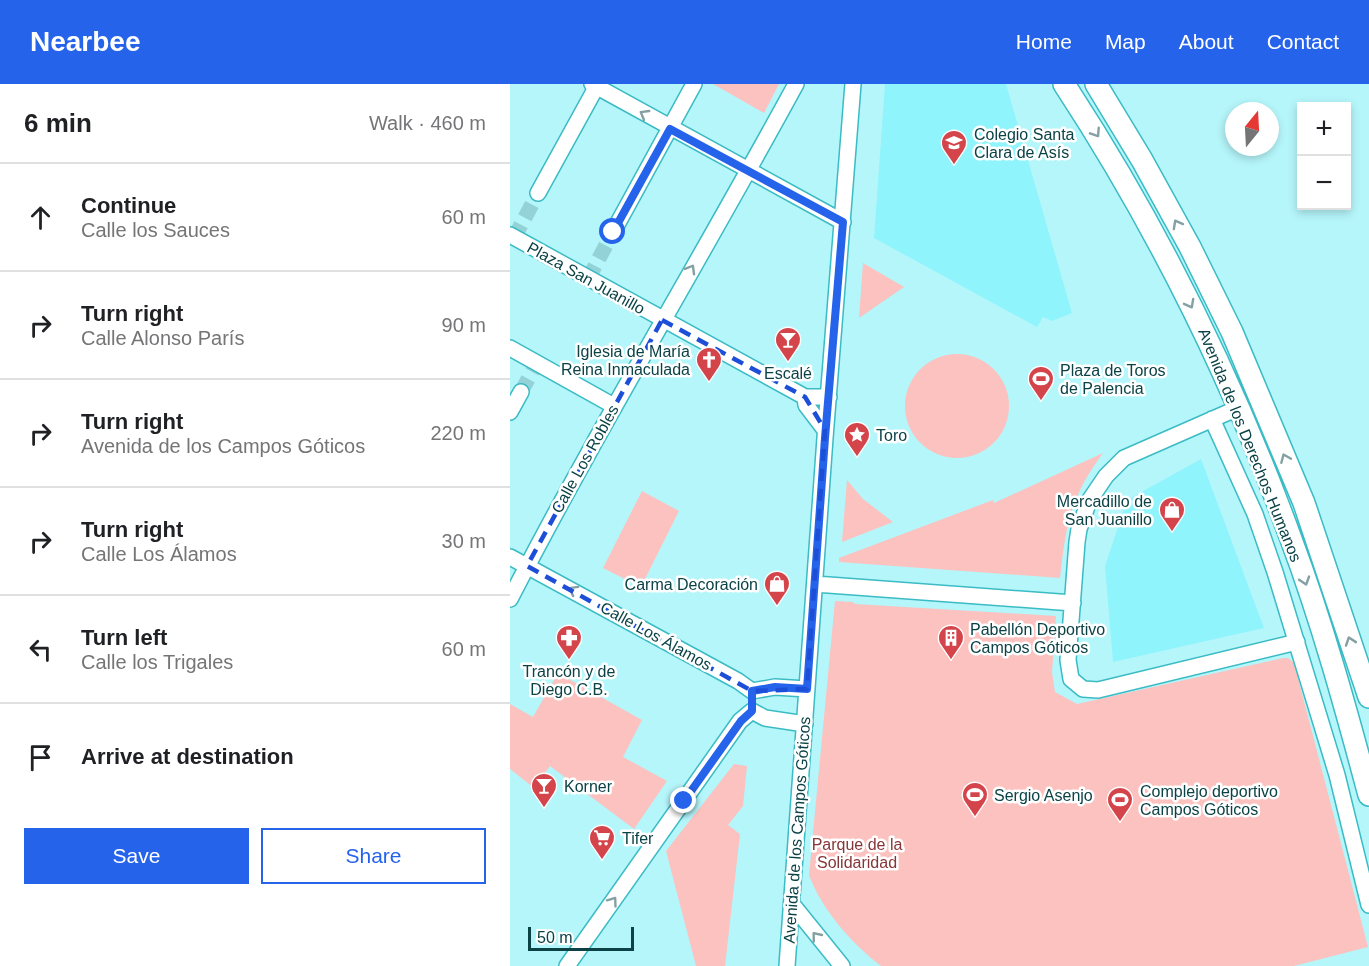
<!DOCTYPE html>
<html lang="en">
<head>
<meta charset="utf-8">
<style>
	:root { --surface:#fff; --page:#f2f2f2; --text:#202124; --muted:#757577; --line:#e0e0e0; --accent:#2563eb }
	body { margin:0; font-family:Arial,sans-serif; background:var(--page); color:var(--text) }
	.controls { position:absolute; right:18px; top:18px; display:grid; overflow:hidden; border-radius:0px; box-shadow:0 3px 9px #0003 }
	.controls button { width:54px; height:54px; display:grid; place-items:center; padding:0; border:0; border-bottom:2px solid var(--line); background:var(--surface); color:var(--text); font:30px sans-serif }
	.compass { position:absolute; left:715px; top:18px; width:54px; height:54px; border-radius:50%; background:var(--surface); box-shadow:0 3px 9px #0003; rotate:18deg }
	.scale { position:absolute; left:18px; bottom:15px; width:106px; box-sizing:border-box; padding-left:6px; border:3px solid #0b4246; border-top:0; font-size:16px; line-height:21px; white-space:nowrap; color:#0b4246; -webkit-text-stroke:4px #fff; paint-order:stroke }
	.stop { position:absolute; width:18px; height:18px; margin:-14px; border:4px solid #2563eb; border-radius:50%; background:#fff }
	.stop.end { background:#2563eb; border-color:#fff; box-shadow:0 2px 6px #0008 }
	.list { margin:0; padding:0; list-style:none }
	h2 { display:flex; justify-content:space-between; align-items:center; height:78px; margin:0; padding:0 24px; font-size:26px }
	h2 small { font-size:20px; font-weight:400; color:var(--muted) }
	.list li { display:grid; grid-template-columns:39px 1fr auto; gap:18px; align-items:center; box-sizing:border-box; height:108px; padding:0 24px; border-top:2px solid var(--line) }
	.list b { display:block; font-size:22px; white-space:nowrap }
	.list p { margin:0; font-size:20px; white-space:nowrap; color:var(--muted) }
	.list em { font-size:20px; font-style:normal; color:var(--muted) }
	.actions { display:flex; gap:12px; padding:18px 24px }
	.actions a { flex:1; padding:14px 0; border:2px solid var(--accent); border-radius:0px; text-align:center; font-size:21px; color:var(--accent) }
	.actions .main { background:var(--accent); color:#fff }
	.icon { flex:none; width:33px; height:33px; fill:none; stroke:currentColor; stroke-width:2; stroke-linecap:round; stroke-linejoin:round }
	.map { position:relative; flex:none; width:859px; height:882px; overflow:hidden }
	header { display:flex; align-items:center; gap:36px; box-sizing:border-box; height:84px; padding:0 30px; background:var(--accent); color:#fff }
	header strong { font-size:28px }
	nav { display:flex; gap:33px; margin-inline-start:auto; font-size:21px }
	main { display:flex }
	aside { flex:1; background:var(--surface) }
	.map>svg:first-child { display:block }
</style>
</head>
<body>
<header>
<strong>Nearbee</strong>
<nav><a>Home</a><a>Map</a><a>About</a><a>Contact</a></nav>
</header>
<main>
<aside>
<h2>6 min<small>Walk · 460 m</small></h2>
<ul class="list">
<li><svg class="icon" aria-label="ahead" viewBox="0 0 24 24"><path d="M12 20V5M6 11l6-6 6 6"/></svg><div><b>Continue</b><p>Calle los Sauces</p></div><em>60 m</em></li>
<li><svg class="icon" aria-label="right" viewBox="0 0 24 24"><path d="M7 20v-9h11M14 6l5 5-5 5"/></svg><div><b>Turn right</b><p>Calle Alonso París</p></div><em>90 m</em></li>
<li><svg class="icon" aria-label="right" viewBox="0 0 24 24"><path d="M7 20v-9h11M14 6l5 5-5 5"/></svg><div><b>Turn right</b><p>Avenida de los Campos Góticos</p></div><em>220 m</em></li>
<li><svg class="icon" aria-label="right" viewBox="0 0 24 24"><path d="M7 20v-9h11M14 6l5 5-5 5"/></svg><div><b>Turn right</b><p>Calle Los Álamos</p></div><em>30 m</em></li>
<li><svg class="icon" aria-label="left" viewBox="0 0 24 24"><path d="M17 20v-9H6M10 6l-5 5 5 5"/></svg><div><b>Turn left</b><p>Calle los Trigales</p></div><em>60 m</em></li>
<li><svg class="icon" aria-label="arrive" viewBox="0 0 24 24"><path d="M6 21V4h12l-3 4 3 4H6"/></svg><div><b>Arrive at destination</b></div></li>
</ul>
<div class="actions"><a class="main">Save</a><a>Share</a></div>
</aside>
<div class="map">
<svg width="859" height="882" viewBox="0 0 859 882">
	<rect width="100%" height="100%" fill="#b5f6fb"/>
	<path fill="#90f4fc" d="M375,0H496L562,229L542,237L533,233L527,243L364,154Z
		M691,375L754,544L603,578L595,482L617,416Z"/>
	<path fill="#fbc2bf" d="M203,0H269L254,29Z
		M353,179L394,203L349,234Z
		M395 322a52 52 0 1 1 104 0a52 52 0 1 1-104 0Z
		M593,369C560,414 556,440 550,494L329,478V474L483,416L484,419Z
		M337,396L353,415L383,438L332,458Z
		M132,407L169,427L131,503L93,484Z
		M325,517L343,518L345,520L546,532L542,588L545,608L567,620L773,574H778L784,579L858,863L784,882H371C341,859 312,826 299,791Z
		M48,589L132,636L113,673L157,697L124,745L40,682L24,704L0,685V620L23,633Z
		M224,680L237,682L233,722L218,741L230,750L215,882H186L156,767Z"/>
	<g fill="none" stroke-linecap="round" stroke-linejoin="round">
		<path stroke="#93d2d7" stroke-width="15" stroke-dasharray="15 8" stroke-linecap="butt" d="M4,154L28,109
			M78,195L103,148
			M11,308L23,286"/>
		<defs>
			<path id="street" d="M82,0L333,138
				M28,109L88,0
				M103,148L184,0
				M0,151L295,313H319
				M0,264L104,322
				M295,313L296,321L315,346
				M728,324L614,374L596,392L579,417L569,445L567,458L558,576L561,595L573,605L588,606L787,558
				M0,328L11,308
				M702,335L745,430L765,488L827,691L859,821
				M0,473L228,597L242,607L265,603L297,605
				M305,500L563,519
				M0,515C90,341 192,173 286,0
				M242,627L255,634L295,640
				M282,820L332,882
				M57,882L230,637L242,627
				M277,882L315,354L343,0"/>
			<path id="secondary" d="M554,0C647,142 723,296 781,455C812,538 836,625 859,711
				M586,0L632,76L680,163L722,248L794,419L859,613"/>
		</defs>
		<use href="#street" stroke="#3bbbc4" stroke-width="18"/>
		<use href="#secondary" stroke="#3bbbc4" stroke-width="24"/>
		<use href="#street" stroke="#fff" stroke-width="15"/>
		<use href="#secondary" stroke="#fff" stroke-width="21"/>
	</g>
	<defs><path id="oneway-chevron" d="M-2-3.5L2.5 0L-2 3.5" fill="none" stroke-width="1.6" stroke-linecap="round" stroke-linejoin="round" transform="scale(1.5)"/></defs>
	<g stroke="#85a0a2">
		<use href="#oneway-chevron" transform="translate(134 30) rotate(-150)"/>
		<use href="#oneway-chevron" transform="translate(586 49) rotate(57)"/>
		<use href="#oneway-chevron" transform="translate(667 140) rotate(-119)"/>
		<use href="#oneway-chevron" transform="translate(181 185) rotate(-60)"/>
		<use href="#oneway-chevron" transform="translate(680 220) rotate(62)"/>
		<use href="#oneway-chevron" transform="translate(775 374) rotate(-113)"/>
		<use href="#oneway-chevron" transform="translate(795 497) rotate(72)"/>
		<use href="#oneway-chevron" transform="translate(63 506) rotate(-151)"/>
		<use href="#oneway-chevron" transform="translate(840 557) rotate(-109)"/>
		<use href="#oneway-chevron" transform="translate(103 817) rotate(-54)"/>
		<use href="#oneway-chevron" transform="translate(306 852) rotate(-129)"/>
	</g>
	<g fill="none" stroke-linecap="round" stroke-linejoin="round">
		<path stroke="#2563eb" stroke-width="8" d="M103,148L160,45L333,138L315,354L297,605L265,603L242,607V627L231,637L174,717"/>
	</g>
	<path fill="none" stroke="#1d4ed8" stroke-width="4.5" stroke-dasharray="12 8" stroke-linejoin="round" d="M152,236L295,313L315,346L297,605L242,607L17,482Z"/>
	<defs>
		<symbol id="school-pin" viewBox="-11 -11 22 30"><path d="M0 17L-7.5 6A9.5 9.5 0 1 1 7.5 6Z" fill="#d4444b" stroke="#fff"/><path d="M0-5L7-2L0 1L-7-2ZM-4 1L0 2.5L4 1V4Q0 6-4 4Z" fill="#fff"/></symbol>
		<symbol id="bar-pin" viewBox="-11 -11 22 30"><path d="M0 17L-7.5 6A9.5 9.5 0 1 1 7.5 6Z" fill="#d4444b" stroke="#fff"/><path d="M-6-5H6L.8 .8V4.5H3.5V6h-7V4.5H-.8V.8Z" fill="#fff"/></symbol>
		<symbol id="church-pin" viewBox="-11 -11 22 30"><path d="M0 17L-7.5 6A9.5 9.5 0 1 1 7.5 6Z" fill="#d4444b" stroke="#fff"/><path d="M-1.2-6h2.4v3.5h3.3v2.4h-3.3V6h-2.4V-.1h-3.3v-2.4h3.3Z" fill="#fff"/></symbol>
		<symbol id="stadium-pin" viewBox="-11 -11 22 30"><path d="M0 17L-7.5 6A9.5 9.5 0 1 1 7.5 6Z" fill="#d4444b" stroke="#fff"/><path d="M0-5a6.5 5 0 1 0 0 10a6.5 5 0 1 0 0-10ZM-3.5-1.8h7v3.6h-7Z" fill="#fff"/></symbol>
		<symbol id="sight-pin" viewBox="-11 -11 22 30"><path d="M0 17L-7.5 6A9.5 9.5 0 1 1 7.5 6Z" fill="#d4444b" stroke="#fff"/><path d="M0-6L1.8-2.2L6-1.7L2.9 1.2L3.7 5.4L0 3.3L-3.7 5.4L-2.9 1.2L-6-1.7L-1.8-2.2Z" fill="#fff"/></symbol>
		<symbol id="shop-pin" viewBox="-11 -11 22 30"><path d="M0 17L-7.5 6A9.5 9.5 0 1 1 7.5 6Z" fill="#d4444b" stroke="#fff"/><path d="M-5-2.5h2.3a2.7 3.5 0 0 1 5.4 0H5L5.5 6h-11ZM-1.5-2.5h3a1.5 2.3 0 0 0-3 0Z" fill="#fff"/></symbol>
		<symbol id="pharmacy-pin" viewBox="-11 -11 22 30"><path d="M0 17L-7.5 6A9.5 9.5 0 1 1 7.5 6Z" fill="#d4444b" stroke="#fff"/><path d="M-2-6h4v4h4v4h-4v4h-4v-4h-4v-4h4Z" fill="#fff"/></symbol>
		<symbol id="building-pin" viewBox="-11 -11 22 30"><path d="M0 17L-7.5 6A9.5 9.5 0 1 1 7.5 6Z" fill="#d4444b" stroke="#fff"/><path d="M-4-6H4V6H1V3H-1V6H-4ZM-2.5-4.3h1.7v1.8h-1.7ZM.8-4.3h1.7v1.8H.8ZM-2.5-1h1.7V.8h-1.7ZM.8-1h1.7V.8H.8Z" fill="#fff"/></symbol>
		<symbol id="supermarket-pin" viewBox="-11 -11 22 30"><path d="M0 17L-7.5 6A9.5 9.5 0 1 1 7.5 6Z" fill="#d4444b" stroke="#fff"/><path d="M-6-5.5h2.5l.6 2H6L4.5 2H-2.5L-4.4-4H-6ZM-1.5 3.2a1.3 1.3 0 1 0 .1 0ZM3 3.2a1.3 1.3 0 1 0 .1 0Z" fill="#fff"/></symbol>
	</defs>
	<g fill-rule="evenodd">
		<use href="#school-pin" x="429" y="44" width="30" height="40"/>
		<use href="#bar-pin" x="263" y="241" width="30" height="40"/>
		<use href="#church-pin" x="184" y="261" width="30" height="40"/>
		<use href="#stadium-pin" x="516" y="280" width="30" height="40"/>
		<use href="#sight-pin" x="332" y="336" width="30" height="40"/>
		<use href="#shop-pin" x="647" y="411" width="30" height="40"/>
		<use href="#shop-pin" x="252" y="485" width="30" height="40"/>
		<use href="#pharmacy-pin" x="44" y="539" width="30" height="40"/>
		<use href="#building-pin" x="426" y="539" width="30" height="40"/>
		<use href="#bar-pin" x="19" y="687" width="30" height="40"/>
		<use href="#stadium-pin" x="450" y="696" width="30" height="40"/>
		<use href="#stadium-pin" x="595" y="701" width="30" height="40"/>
		<use href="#supermarket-pin" x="77" y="739" width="30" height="40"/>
	</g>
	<g text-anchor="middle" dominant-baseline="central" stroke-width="5" stroke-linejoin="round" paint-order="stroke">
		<g font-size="16" fill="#0b4246" stroke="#fff" text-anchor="start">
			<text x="464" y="50">Colegio Santa<tspan x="464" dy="18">Clara de Asís</tspan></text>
			<text x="180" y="267" text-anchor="end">Iglesia de María<tspan x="180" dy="18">Reina Inmaculada</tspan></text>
			<text x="550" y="286">Plaza de Toros<tspan x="550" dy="18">de Palencia</tspan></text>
			<text x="278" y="289" text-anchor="middle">Escalé</text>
			<text x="366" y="351">Toro</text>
			<text x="642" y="417" text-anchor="end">Mercadillo de<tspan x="642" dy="18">San Juanillo</tspan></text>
			<text x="248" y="500" text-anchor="end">Carma Decoración</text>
			<text x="460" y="545">Pabellón Deportivo<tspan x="460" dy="18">Campos Góticos</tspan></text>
			<text x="59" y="587" text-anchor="middle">Trancón y de<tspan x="59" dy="18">Diego C.B.</tspan></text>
			<text x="54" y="702">Korner</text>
			<text x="630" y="707">Complejo deportivo<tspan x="630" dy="18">Campos Góticos</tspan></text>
			<text x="484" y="711">Sergio Asenjo</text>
			<text x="112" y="754">Tifer</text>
		</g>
		<g font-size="16" fill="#0b4246" stroke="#fff">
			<text transform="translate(76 194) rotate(29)">Plaza San Juanillo</text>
			<text transform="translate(740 361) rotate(68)">Avenida de los Derechos Humanos</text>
			<text transform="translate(75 375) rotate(-61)">Calle Los Robles</text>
			<text transform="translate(146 552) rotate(29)">Calle Los Álamos</text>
			<text transform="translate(287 746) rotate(-86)">Avenida de los Campos Góticos</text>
		</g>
		<g font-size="16" fill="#863637" stroke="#fff">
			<text x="347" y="760">Parque de la<tspan x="347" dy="18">Solidaridad</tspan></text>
		</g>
	</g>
</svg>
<div class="controls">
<button>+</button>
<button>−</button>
</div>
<svg class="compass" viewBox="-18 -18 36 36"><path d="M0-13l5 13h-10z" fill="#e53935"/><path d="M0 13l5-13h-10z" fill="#757577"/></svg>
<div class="scale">50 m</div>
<div class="stop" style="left:103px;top:148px"></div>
<div class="stop end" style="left:174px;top:717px"></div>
</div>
</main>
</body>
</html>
